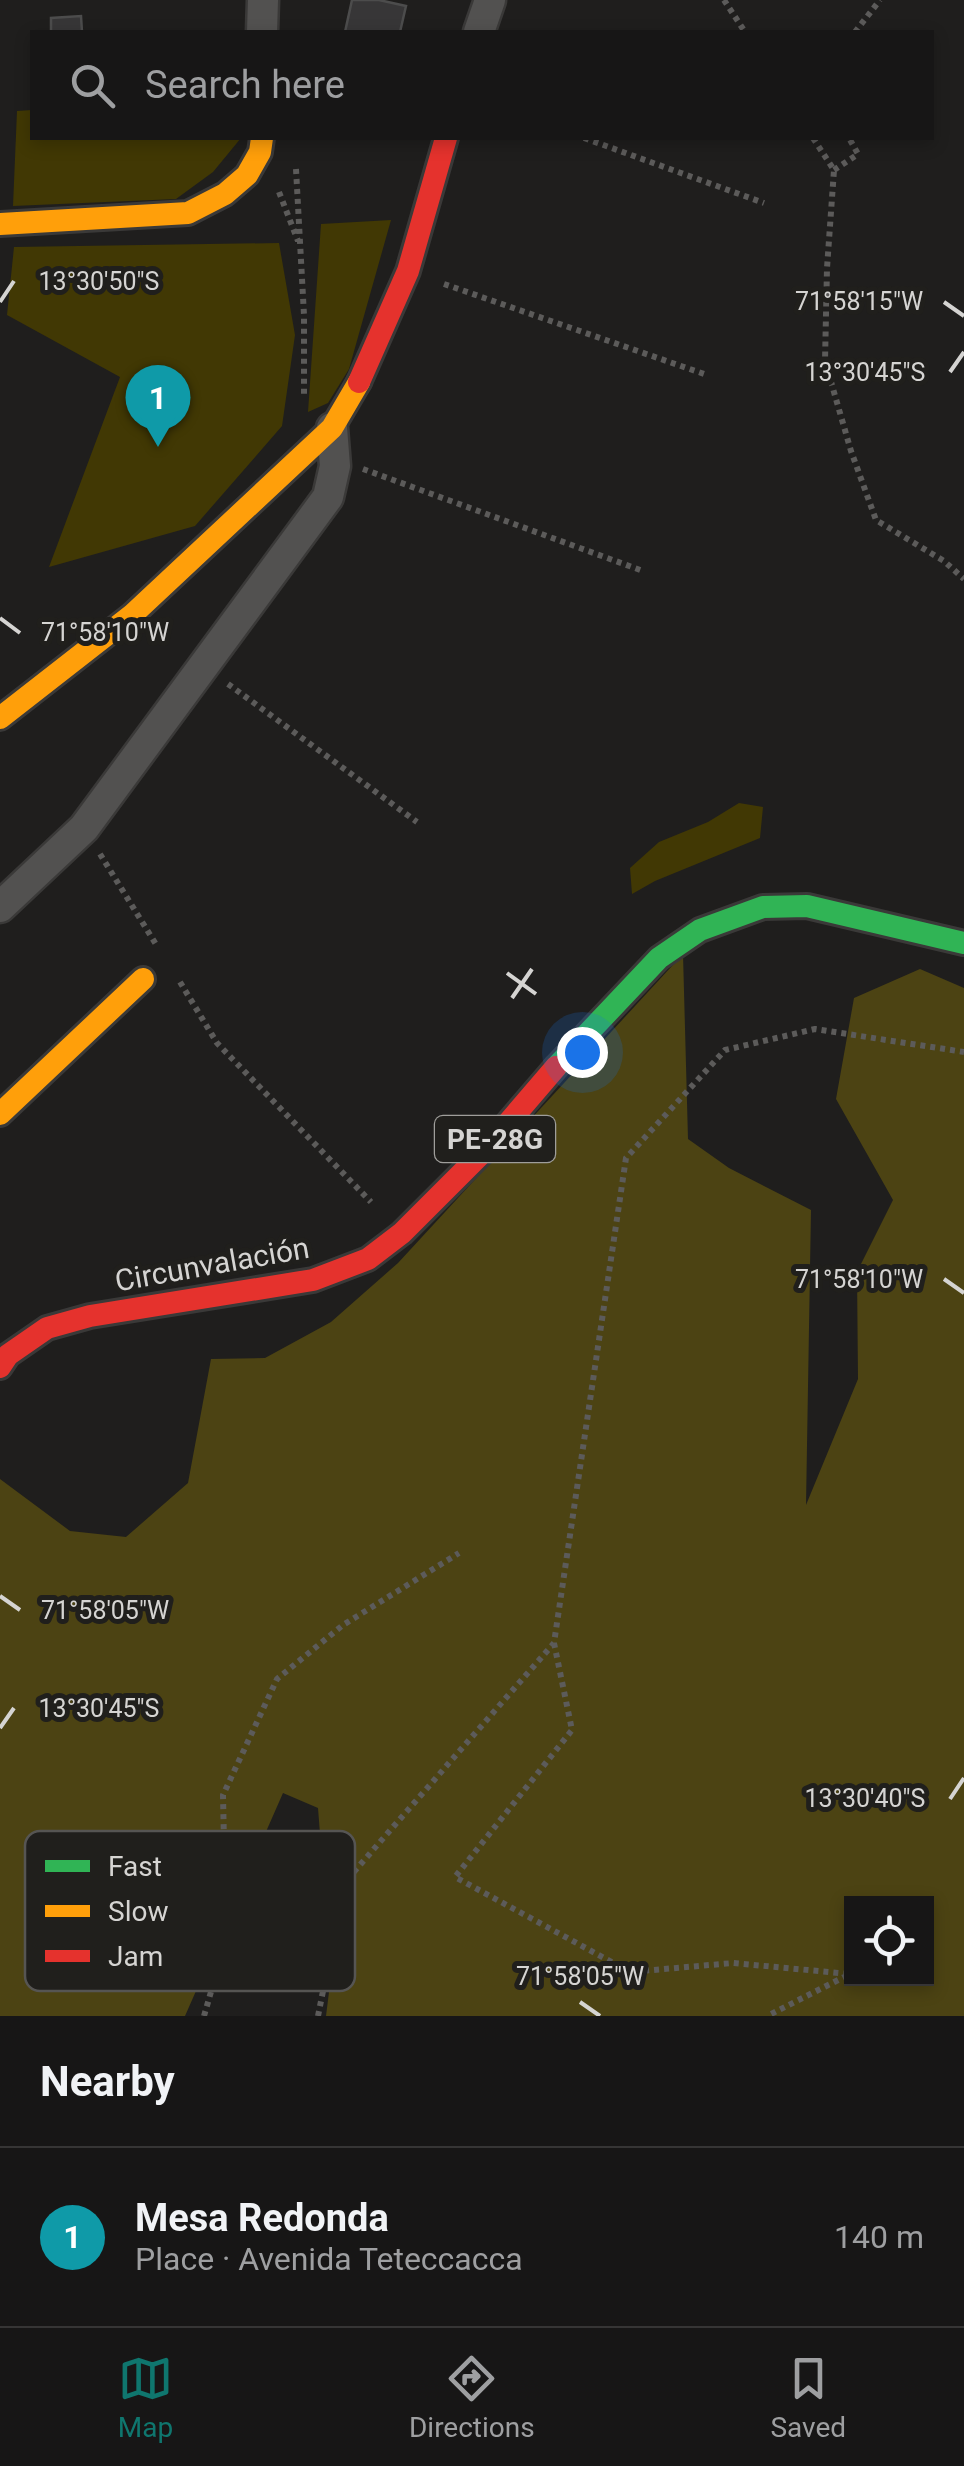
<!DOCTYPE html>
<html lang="en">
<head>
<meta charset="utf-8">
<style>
	:root { --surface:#171616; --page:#242323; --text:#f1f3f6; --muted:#9e9fa1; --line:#363535; --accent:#0f766e }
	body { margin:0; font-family:Roboto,sans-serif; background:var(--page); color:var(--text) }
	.controls { position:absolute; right:30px; bottom:30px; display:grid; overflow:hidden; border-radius:0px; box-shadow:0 5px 15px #0003 }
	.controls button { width:90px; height:90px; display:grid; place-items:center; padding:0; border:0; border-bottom:2px solid var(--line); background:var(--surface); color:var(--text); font:50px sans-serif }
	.you { position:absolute; left:582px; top:1052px; width:35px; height:35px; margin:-25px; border:8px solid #fff; border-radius:50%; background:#1a73e8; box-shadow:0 0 0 15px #1a73e833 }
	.badge { display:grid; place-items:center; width:65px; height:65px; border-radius:50%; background:var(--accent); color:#fff; font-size:32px; font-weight:700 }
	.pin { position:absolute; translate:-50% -82px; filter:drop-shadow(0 2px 5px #0008) }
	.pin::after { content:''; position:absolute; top:52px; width:35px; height:30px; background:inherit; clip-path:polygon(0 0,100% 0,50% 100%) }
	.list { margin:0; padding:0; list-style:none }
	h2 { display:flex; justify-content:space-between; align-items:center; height:130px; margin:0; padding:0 40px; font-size:42px }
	h2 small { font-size:32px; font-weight:400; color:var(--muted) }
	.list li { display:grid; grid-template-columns:65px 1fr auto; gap:30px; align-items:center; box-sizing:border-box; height:180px; padding:0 40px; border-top:2px solid var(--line) }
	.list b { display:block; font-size:38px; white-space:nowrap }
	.list p { margin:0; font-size:32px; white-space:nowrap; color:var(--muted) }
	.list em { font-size:32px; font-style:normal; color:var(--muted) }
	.icon { flex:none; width:55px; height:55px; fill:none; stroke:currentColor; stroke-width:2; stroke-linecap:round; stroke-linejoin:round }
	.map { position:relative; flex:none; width:964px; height:2016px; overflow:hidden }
	.search { position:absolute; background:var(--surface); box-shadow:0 5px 15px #0003; left:30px; right:30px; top:30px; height:110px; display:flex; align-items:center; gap:25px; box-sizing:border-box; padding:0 35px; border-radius:0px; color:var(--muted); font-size:38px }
	.sheet { height:310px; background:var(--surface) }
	nav { display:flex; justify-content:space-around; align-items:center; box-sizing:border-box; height:140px; border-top:2px solid var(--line); background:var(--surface); font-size:28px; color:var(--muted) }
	nav a { display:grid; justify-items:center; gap:5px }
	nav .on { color:var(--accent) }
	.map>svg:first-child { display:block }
</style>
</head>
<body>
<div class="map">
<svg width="964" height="2016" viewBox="0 0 964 2016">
	<rect width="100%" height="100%" fill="#1f1e1d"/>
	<path fill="#413804" d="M32,110V138H241L213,172L176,199L13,206L17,111Z
		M391,220L349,369L328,403L308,412L321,224Z
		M279,243L295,335L282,426L195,526L49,567L120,377L7,315L14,247Z
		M739,803L763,807L760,838L655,881L632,894L630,868L659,842L708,822Z"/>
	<path fill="#4c4313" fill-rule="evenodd" d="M683,954L688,1139L729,1168L811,1210L806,1505L858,1379L857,1272L893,1200L836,1099L854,998L920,969L964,988V2016H326L331,1976L318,1808L283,1793L185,2016H0V1479L70,1531L126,1537L188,1483L211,1359L265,1358L331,1322L398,1263ZM852,1904H926V1978H852Z"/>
	<path fill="#373637" stroke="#4c4c4c" stroke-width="2.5" d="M352,0H379L406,6L400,32H345Z
		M81,16L82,32H51V18Z"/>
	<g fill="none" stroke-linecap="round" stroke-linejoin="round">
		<defs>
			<path id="street" d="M262,32L263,0
				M479,32L490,0
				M0,907L84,828L328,497L335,466L332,428"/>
			<path id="fast" d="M556,1067L659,958L700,930L763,907L807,906L964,943"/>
			<path id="slow" d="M0,224L188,213L225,194L247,175L260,152L262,138
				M0,718L132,615L332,428L359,382
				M0,1114L143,979"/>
			<path id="jam" d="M359,382L408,271L446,138
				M0,1367L8,1355L47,1328L90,1316L313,1280L368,1259L402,1233L484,1151L556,1067"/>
		</defs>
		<use href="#street" stroke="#3a3938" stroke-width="35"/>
		<use href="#fast" stroke="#3a3938" stroke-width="28"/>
		<use href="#slow" stroke="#3a3938" stroke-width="28"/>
		<use href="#jam" stroke="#3a3938" stroke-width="28"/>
		<path stroke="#5c5b5a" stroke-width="6" stroke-dasharray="5 5" stroke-linecap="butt" d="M724,0L745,32
			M855,32L880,0
			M584,138L764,203
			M813,138L834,170L827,268L825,361L851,451L876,520L944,561L964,579
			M296,169L304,315V396
			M834,170L858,154L849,138
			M279,192L298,241
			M444,284L707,375
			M363,469L643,571
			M228,684L417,822
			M100,854L157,946
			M180,982L217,1043L371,1202
			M554,1643L572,1730L455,1877L630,1972L733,1963L850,1974L767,2016
			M204,2016L226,1940L223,1795L277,1679L343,1625L459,1553
			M318,2016L345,1882L554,1643L626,1158L725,1050L815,1029L964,1052"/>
		<use href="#street" stroke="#525150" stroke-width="30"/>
		<use href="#fast" stroke="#30b455" stroke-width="22"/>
		<use href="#slow" stroke="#ff9f0a" stroke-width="22"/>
		<use href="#jam" stroke="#e5322d" stroke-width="22"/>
	</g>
	<path fill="none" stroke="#d5d4d2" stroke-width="4" d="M0,302L14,281M944,302L964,316M950,372L964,352M0,618L20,633M507,973L536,994M512,998L532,969M944,1279L964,1293M0,1596L20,1610M0,1728L14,1708M950,1799L964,1778M580,2002L600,2016"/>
	<g text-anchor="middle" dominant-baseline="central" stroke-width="10" stroke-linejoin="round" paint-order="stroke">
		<rect fill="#201f1c" stroke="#9f9e9b" stroke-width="2.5" x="435" y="1116" width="120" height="46" rx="8"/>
		<g font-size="28" font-weight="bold" fill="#d5d4d2">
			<text x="495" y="1139">PE-28G</text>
		</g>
		<g font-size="30" fill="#d5d4d2" stroke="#201f1c">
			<text transform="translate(212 1264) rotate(-10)">Circunvalación</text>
		</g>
	</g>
	<rect x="25" y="1831" width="330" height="160" rx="15" fill="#201f1c" stroke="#565553" stroke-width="2.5"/>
	<rect x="45" y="1860" width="45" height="12" fill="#30b455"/>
	<rect x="45" y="1905" width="45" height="12" fill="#ff9f0a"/>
	<rect x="45" y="1950" width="45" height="12" fill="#e5322d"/>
	<g font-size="28" fill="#d5d4d2">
		<text x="108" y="1876">Fast</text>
		<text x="108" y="1921">Slow</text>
		<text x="108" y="1966">Jam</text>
	</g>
	<g font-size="25" text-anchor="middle" fill="#d5d4d2" stroke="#201f1c" stroke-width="10" stroke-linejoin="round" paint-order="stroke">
		<text x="99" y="290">13°30'50"S</text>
		<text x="859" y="310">71°58'15"W</text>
		<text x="865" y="381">13°30'45"S</text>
		<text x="105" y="641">71°58'10"W</text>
		<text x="859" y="1288">71°58'10"W</text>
		<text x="105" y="1619">71°58'05"W</text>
		<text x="99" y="1717">13°30'45"S</text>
		<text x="865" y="1807">13°30'40"S</text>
		<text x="580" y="1985">71°58'05"W</text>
	</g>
</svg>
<div class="controls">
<button><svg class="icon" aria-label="locate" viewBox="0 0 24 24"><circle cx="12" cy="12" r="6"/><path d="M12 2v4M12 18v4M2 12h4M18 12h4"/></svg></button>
</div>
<div class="you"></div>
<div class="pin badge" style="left:158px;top:447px;background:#0f9aa8">1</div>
<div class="search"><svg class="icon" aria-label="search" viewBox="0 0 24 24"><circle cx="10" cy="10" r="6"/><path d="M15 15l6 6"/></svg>Search here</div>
</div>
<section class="sheet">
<h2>Nearby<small></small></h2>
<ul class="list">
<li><span class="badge" style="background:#0f9aa8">1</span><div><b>Mesa Redonda</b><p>Place · Avenida Teteccacca</p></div><em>140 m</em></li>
</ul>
</section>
<nav>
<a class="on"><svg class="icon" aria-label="map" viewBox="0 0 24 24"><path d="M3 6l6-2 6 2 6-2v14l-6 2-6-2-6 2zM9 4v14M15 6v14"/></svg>Map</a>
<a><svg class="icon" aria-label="directions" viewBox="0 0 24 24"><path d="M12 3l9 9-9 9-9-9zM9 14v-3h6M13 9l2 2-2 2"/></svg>Directions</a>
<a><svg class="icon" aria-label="saved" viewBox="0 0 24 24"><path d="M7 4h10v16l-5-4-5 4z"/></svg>Saved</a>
</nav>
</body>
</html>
